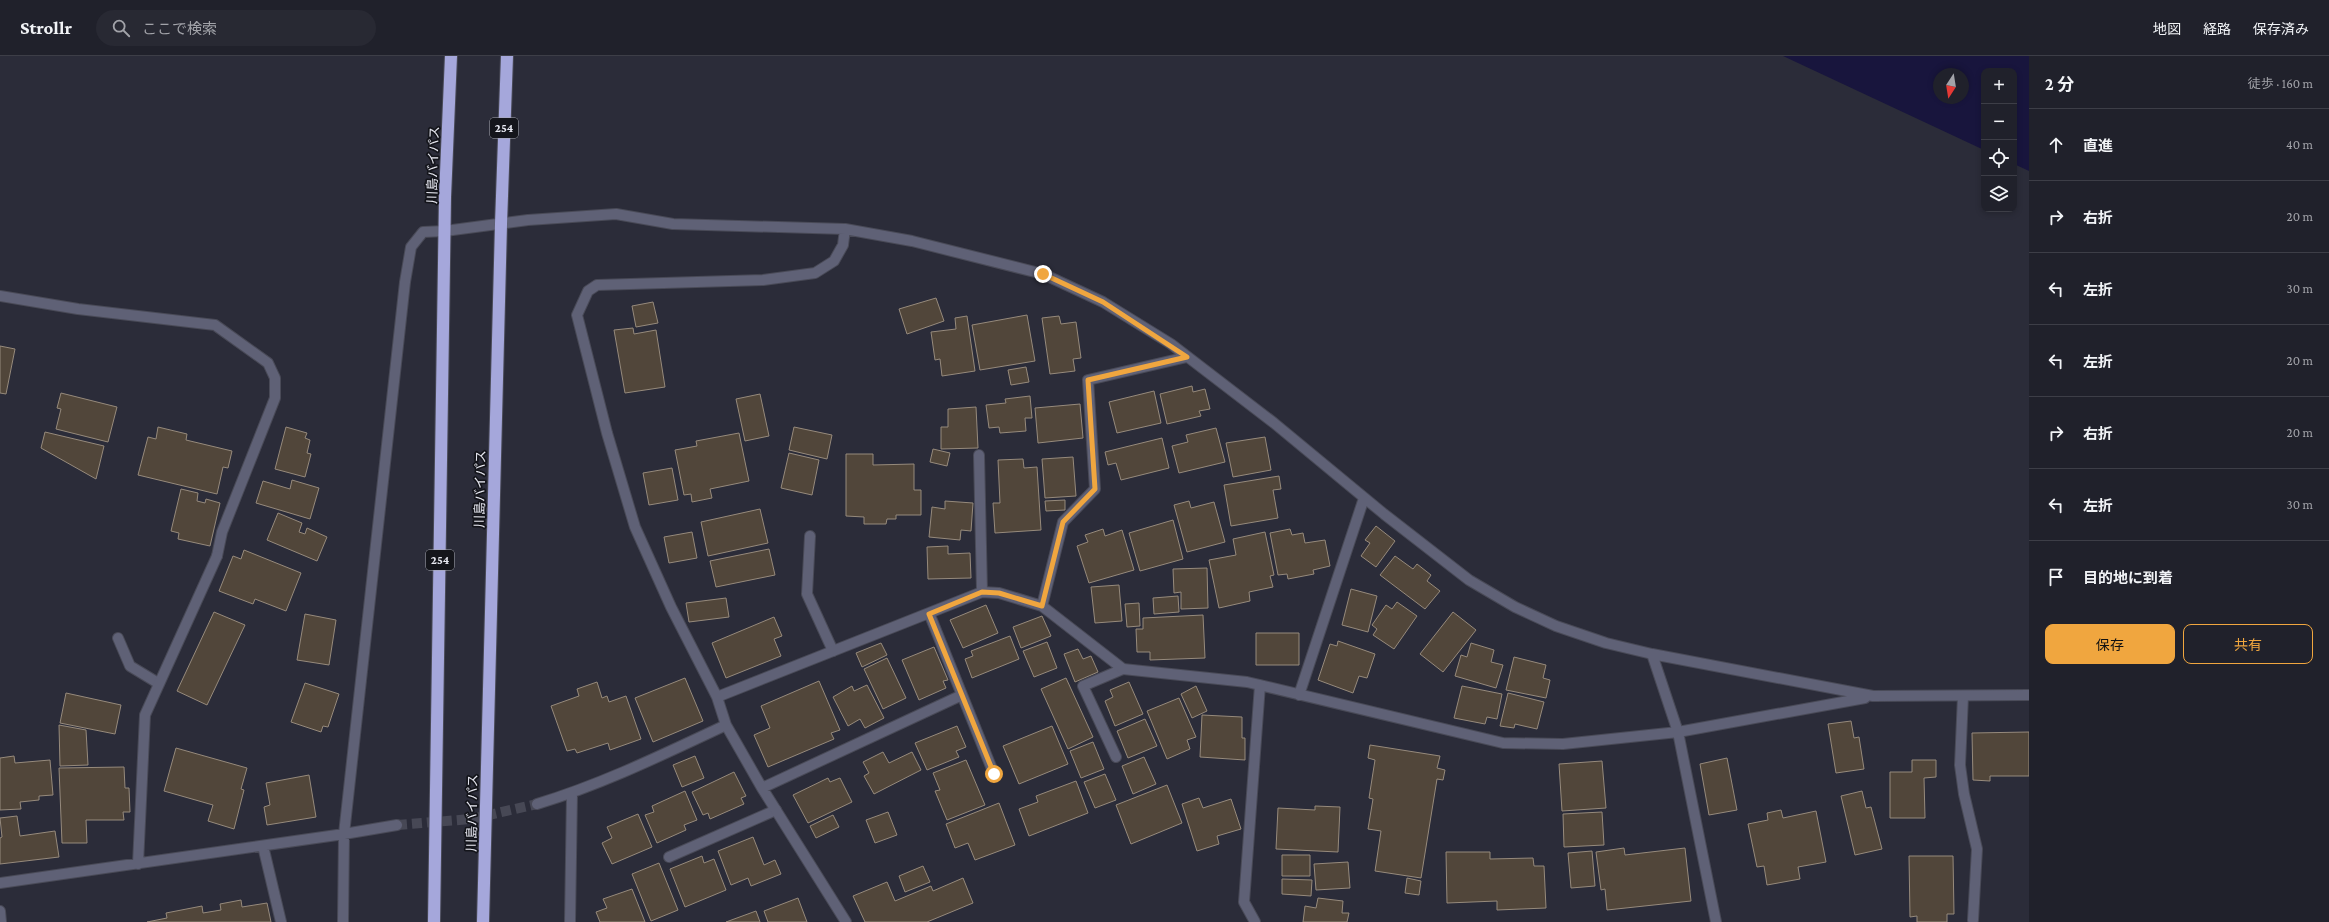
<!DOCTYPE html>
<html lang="ja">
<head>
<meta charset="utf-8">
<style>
	:root { --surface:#20212b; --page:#282933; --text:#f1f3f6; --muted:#a2a3a9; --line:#3d3e47; --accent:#f0a63f }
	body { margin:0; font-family:"Crimson Pro","Noto Sans JP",serif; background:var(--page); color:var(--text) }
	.controls { position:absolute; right:12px; top:12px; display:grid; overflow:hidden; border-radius:8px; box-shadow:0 2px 6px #0003 }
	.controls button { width:36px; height:36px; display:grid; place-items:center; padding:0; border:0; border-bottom:1px solid var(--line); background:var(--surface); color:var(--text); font:20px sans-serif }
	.compass { position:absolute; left:1933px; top:12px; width:36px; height:36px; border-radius:50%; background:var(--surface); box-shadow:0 2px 6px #0003; rotate:192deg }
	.stop { position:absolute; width:12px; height:12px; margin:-9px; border:3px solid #f0a63f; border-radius:50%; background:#fff }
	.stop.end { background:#f0a63f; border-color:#fff; box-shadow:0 1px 4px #0008 }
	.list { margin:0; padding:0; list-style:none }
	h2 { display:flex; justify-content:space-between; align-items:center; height:52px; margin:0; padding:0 16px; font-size:17px }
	h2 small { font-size:13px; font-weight:400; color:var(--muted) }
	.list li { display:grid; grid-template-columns:26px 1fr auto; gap:12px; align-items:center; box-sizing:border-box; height:72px; padding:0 16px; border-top:1px solid var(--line) }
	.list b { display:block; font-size:15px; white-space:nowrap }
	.list em { font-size:13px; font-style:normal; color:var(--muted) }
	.actions { display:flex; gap:8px; padding:12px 16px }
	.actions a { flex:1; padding:9px 0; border:1px solid var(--accent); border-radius:8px; text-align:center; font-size:14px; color:var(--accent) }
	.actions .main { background:var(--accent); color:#111 }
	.icon { flex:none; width:22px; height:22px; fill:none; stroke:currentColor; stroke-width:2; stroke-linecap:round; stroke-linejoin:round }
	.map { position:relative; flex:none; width:2029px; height:866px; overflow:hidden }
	header { display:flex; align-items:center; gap:24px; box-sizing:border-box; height:56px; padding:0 20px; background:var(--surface); border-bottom:1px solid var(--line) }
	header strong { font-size:19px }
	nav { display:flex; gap:22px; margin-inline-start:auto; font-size:14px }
	.search { width:280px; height:36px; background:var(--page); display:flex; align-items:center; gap:10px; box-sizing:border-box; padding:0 14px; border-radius:22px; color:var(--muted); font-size:15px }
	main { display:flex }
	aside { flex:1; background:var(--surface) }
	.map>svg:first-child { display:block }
</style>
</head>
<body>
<header>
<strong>Strollr</strong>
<div class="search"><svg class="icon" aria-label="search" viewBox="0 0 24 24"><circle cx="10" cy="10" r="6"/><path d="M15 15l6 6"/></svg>ここで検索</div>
<nav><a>地図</a><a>経路</a><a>保存済み</a></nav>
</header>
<main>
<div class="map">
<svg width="2029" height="866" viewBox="0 0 2029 866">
	<rect width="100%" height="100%" fill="#2b2c39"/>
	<path fill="#18153d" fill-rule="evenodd" d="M1783,0H2029V115L2014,108V15H1984V94ZM1939,18H1963V42H1939Z"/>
	<path fill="#51463a" stroke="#968a7c" d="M936,242L944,265L907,278L899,253Z
		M653,246L658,267L636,271L632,250Z
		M1027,259L1035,305L980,314L972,269Z
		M967,260L975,315L942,320L940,303L935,304L931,276L956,273L955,262Z
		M1059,260L1061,268L1076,266L1081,302L1073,303L1075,315L1050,318L1042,262Z
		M633,272L634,278L656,274L665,331L625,337L614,274Z
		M0,290L15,293L6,338L0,337Z
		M1026,311L1029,326L1011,329L1008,314Z
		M1192,330L1193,336L1205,333L1210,353L1199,355L1201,360L1167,368L1160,338Z
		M1154,335L1161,367L1117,377L1109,346Z
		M61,337L117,351L108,386L56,373L61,353L57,352Z
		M760,338L769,380L745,385L736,343Z
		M1030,340L1032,362H1025L1026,375L1000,377L999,371L989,372L986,349L1006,347L1005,343Z
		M1080,348L1083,382L1038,387L1035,352Z
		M976,351L978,392L941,393V371H948V353Z
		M158,371L187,378L186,384L232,395L228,412L223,411L217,438L138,419L148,381L156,383Z
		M286,371L307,377L305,382L310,384L307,397L311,398L305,421L275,413Z
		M794,371L832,379L827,403L789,394Z
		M1216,372L1225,406L1179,417L1172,390L1188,386L1186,379Z
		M45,376L104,390L96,423L41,392Z
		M739,377L749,425L710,433L712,442L692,446L691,438L684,439L675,394L697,390L696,385Z
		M1265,381L1271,414L1233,421L1226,387Z
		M1162,382L1169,412L1121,424L1116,407L1108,409L1105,396Z
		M933,393L950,397L947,410L930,406Z
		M789,397L819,404L812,439L781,432Z
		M846,398H873V409L914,408V434H921V459H896V463H887L886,468H864V461L846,460Z
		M1073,401L1076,440L1045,442L1042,403Z
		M1023,403L1024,412L1037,411L1041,474L995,477L993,447H1000L998,404Z
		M672,412L678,444L649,449L643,417Z
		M1279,420L1281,433L1273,434L1278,462L1231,470L1224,429Z
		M292,424L319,432L310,463L256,447L263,425L290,433Z
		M181,433L198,437L197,445L205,447L206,443L220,447L210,490L178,483L179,477L171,475Z
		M1065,444V454L1046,455L1045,445Z
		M945,445L973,447L971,475L961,474L960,484L929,481L932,451L945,453Z
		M1189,445L1191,452L1214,446L1225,486L1187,496L1174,449Z
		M760,453L768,487L708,500L701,466Z
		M278,457L302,467L299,476L305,478L307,472L327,481L317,505L267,484Z
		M1173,464L1183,503L1140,515L1129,477Z
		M1376,470L1395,485L1376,511L1361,500L1370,487L1365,484Z
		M1103,473L1105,480L1122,474L1134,514L1089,527L1077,490L1088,486L1085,479Z
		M1290,473L1292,479L1303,477L1305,487L1325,484L1330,510L1313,514L1314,518L1288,523L1287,518L1278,519L1270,477Z
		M692,476L697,502L669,507L664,481Z
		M1265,476L1274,519L1270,520L1273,531L1249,536L1250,545L1219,552L1209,504L1236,499L1233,483Z
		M948,490V498L970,497L971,522L928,523L927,491Z
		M769,493L775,519L716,531L710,505Z
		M244,494L301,517L286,555L255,543L253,548L219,535L233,500L241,503Z
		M1395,500L1413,513L1417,508L1431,519L1427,525L1440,535L1425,553L1380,519Z
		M1207,512L1208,552L1181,553V536L1174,537L1173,513Z
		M1119,529L1122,565L1095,567L1091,531Z
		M1351,533L1377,540L1368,576L1342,569Z
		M1178,540L1179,556L1154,558L1153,542Z
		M726,542L729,561L689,566L686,547Z
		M1397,546L1417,560L1394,593L1373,579L1377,573L1372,569L1386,549L1392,553Z
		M1139,547L1140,570L1127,571L1125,548Z
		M986,549L998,577L963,592L950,564Z
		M214,556L245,569L207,649L177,635Z
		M1453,556L1476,574L1443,616L1420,598Z
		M305,558L336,564L329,609L297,604Z
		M1203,559L1205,602L1150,604V596H1137L1136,573H1143V562Z
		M1042,560L1051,580L1021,592L1013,571Z
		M774,561L782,580L774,583L781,600L726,622L712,587Z
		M1256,577H1299V609H1256Z
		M1010,580L1019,603L972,622L965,603L973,600L971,595Z
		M1338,585L1375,598L1367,622L1359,620L1353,637L1318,624L1330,588L1337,590Z
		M1047,586L1057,612L1034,621L1023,595Z
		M881,587L887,599L862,611L856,597Z
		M1471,587L1494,594L1491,606L1503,609L1496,632L1455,620L1461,599L1467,601Z
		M934,591L948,624L943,625L946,632L919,644L902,604Z
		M1078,593L1083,603L1091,600L1098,616L1075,626L1064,598Z
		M1514,601L1546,609L1543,622L1550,624L1546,642L1506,634Z
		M887,602L906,642L883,653L864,613Z
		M685,622L703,665L653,686L635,642Z
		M1066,622L1093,681L1068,693L1041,633Z
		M819,625L840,674L831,677L834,683L768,711L754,679L770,672L761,650Z
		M597,626L602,642L607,640L609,646L626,640L641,683L610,694L608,687L577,697L575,693L567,695L551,650L579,640L577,633Z
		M1129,626L1143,658L1115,670L1105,645L1113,641L1110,634Z
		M305,627L339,638L328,671L323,670L321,676L291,666Z
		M867,629L884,662L865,672L860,663L848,670L833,641L852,630L854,635Z
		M1196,630L1207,655L1192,662L1181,638Z
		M1462,630L1502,638L1497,663L1487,661L1485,668L1454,662Z
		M66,637L121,649L115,678L60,667Z
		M1508,637L1544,646L1537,673L1515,668L1514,672L1500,670Z
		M1179,642L1196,681L1187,684L1190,693L1167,703L1147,655Z
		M1202,659L1242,661V682H1245V704L1200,701Z
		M1145,663L1157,690L1128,702L1117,675Z
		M1851,665L1854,682L1859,681L1864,713L1836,717L1828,668Z
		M59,669L86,674L88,709L60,710Z
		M957,670L966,691L956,695L959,701L927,714L915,687Z
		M1052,670L1068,708L1019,728L1003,690Z
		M2029,676V720H1990V725L1973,724L1972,677Z
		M1093,686L1104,713L1081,722L1070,695Z
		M1370,689L1440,700L1437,712L1445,714L1443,724L1437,723L1421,822L1375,815L1381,775L1368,773L1373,743L1369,742L1375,704L1368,702Z
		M176,692L247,712L241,733L244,734L234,773L208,765L213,749L164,735Z
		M883,696L889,707L912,696L921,714L874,738L864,720L869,717L863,706Z
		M14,700L15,707L50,704L53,739L39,740V744L20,746L21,753L0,754V702Z
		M695,700L704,722L682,731L673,709Z
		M1144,701L1156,728L1133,738L1122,710Z
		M1727,702L1737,754L1709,759L1700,708Z
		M966,704L985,749L947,764L935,735L940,734L933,717Z
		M1912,704H1936V721L1924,722L1925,762H1890V716H1912Z
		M1602,705L1606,752L1562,755L1559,708Z
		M124,711L125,732H129L130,756H123L124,764H86L87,787H62L59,712Z
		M734,716L746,740L741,742L744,748L710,763L708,757L703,759L692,736Z
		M1105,718L1116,744L1095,752L1084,726Z
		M309,719L316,761L267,769L264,751L270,749L266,727Z
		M828,722L830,726L840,722L852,746L808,767L793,739Z
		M1076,725L1088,757L1029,780L1019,753L1038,746L1036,740Z
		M1167,729L1182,767L1131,788L1116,749Z
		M685,735L697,764L684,769L686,774L657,787L645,759L654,756L652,750Z
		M1862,735L1866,752L1871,751L1882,793L1855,799L1841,740Z
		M1199,742L1203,752L1231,743L1241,773L1217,780L1219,788L1197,795L1182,748Z
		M999,747L1015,789L975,804L968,787L955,792L946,768Z
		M1315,750L1340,751L1338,796L1276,793L1278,752L1315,754Z
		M1781,754L1783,762L1816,755L1826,806L1798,811L1800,823L1767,829L1764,810L1757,811L1748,768L1768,764L1767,757Z
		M888,756L897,779L875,787L866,764Z
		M1602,756L1604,789L1564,791L1563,758Z
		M638,758L652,791L612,808L602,787L612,782L607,771Z
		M833,759L839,771L816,782L810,770Z
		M17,760L20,780L55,775L59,801L0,808V782L2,781L0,762Z
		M753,781L764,809L775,804L781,818L751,830L748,822L731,829L718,795Z
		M1624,792L1625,799L1685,792L1691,845L1607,854L1605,833L1601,834L1596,796Z
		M1592,795L1595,830L1571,832L1568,797Z
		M1446,796H1490V803L1533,802L1534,810H1544L1546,852L1497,854V845L1447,847Z
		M1282,799H1310V820H1282Z
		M702,800L704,807L714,803L726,834L685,851L670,813Z
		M1909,800H1953L1954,858H1947V866H1917V860L1910,861Z
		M1348,806L1350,832L1316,834L1314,808Z
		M659,807L678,854L651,865L632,818Z
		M923,810L930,826L905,836L899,820Z
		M963,822L973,847L927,866H865L853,840L887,826L895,845L931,830L933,835Z
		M1407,822L1421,825L1419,839L1405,837Z
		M1282,823L1312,824L1311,840L1282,838Z
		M632,833L645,866H600L596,856L607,852L603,843Z
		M798,842L807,866H768L764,855Z
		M1318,842L1343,845L1342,857H1349L1347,866H1303L1305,850L1316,852Z
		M241,844L242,851L267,847L271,866H147L167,862L166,857L202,850L203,857L221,854L220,848Z
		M756,855L760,866H726Z"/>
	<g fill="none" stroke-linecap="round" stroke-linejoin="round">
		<path stroke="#474855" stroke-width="10" stroke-dasharray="10 5" stroke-linecap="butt" d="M397,769L471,763L537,748"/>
		<defs>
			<path id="lane" d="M0,240L78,253L215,269L268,307L275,322V342L222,476L217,500
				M979,399L982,536
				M810,480L807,538L833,595
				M118,582L130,610L158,627
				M1963,640L1960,709L1964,738L1977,793L1973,864
				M1116,701L1083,630L1123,613
				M669,801L776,754"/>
			<path id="street" d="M845,173L843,189L834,205L815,217L763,224L597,229L588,235L577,259L607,377L635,471L671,551L717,641L726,669L762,732L846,866
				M1042,550L1063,466L1095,433L1088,324L1187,301
				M929,557L994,718
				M1652,598L1678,676L1716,866
				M1299,639L1364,442
				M717,641L982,536L999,537L1042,550L1123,613L1247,626L1503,687L1563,688L1678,676L1865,642
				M762,732L962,639
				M537,748C603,728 664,698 726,669
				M263,790L281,866
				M138,808L145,659L217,500
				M0,827L344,778L397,769
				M0,855L1,866
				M343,866L344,778L405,226L411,191L423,176L445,175L528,164L616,158L673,168L845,173L912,185L1043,218L1103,246L1171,288L1274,367L1384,458L1469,524L1515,551L1556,570L1606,587L1652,598L1873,640L2029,639
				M570,866L572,737
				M1255,866L1244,846L1260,629"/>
			<path id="highway" d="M434,866L445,141L451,0
				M483,866L501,168L507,0"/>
		</defs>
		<use href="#lane" stroke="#494a57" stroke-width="12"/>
		<use href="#street" stroke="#494a57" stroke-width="12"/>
		<use href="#highway" stroke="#494a57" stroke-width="14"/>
		<use href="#lane" stroke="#5f6176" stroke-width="10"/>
		<use href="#street" stroke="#5f6176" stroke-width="10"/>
		<use href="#highway" stroke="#a5a7db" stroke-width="12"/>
	</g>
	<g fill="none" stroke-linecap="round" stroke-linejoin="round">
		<path stroke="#f0a63f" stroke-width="5" d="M994,718L929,558L982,536L999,537L1042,550L1063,466L1095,433L1088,324L1187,301L1103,246L1043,218"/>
	</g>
	<g text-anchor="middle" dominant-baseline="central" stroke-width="3.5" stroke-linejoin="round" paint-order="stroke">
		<g fill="#14151b" stroke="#a8a9b2" stroke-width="1">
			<rect x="490" y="62" width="28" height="20" rx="3"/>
			<rect x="426" y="494" width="28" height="20" rx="3"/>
		</g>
		<g font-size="12" font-weight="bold" fill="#e8e9f2">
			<text x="504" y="72">254</text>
			<text x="440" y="504">254</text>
		</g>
		<g font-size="13" fill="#e8e9f2" stroke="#14151b">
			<text transform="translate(433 109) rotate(-88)">川島バイパス</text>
			<text transform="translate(480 433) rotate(-89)">川島バイパス</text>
			<text transform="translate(472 757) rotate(-89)">川島バイパス</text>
		</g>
	</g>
</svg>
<div class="controls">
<button>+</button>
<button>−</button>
<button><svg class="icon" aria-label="locate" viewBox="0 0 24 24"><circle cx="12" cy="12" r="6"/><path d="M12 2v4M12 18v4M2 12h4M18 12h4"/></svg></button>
<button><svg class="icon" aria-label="layers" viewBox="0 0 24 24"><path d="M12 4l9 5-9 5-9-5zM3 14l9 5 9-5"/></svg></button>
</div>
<svg class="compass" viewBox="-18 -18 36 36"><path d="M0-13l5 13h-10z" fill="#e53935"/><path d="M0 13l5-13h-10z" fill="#a2a3a9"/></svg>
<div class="stop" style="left:994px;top:718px"></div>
<div class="stop end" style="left:1043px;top:218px"></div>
</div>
<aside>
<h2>2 分<small>徒歩 · 160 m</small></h2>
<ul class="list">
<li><svg class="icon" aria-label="ahead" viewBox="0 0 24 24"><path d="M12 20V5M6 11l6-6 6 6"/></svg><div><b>直進</b></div><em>40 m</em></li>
<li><svg class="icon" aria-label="right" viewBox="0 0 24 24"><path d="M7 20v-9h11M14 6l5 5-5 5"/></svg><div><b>右折</b></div><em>20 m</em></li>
<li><svg class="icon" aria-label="left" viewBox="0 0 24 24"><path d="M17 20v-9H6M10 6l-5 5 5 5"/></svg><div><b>左折</b></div><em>30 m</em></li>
<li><svg class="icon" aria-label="left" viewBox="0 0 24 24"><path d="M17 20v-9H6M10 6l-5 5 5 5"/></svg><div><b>左折</b></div><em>20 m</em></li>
<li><svg class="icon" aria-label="right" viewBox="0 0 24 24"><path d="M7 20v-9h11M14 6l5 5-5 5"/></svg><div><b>右折</b></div><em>20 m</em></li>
<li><svg class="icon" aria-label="left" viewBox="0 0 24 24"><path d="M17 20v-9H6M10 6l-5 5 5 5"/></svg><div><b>左折</b></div><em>30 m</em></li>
<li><svg class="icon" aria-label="arrive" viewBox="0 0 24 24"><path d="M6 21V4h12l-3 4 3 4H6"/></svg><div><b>目的地に到着</b></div></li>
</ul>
<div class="actions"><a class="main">保存</a><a>共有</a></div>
</aside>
</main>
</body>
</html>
